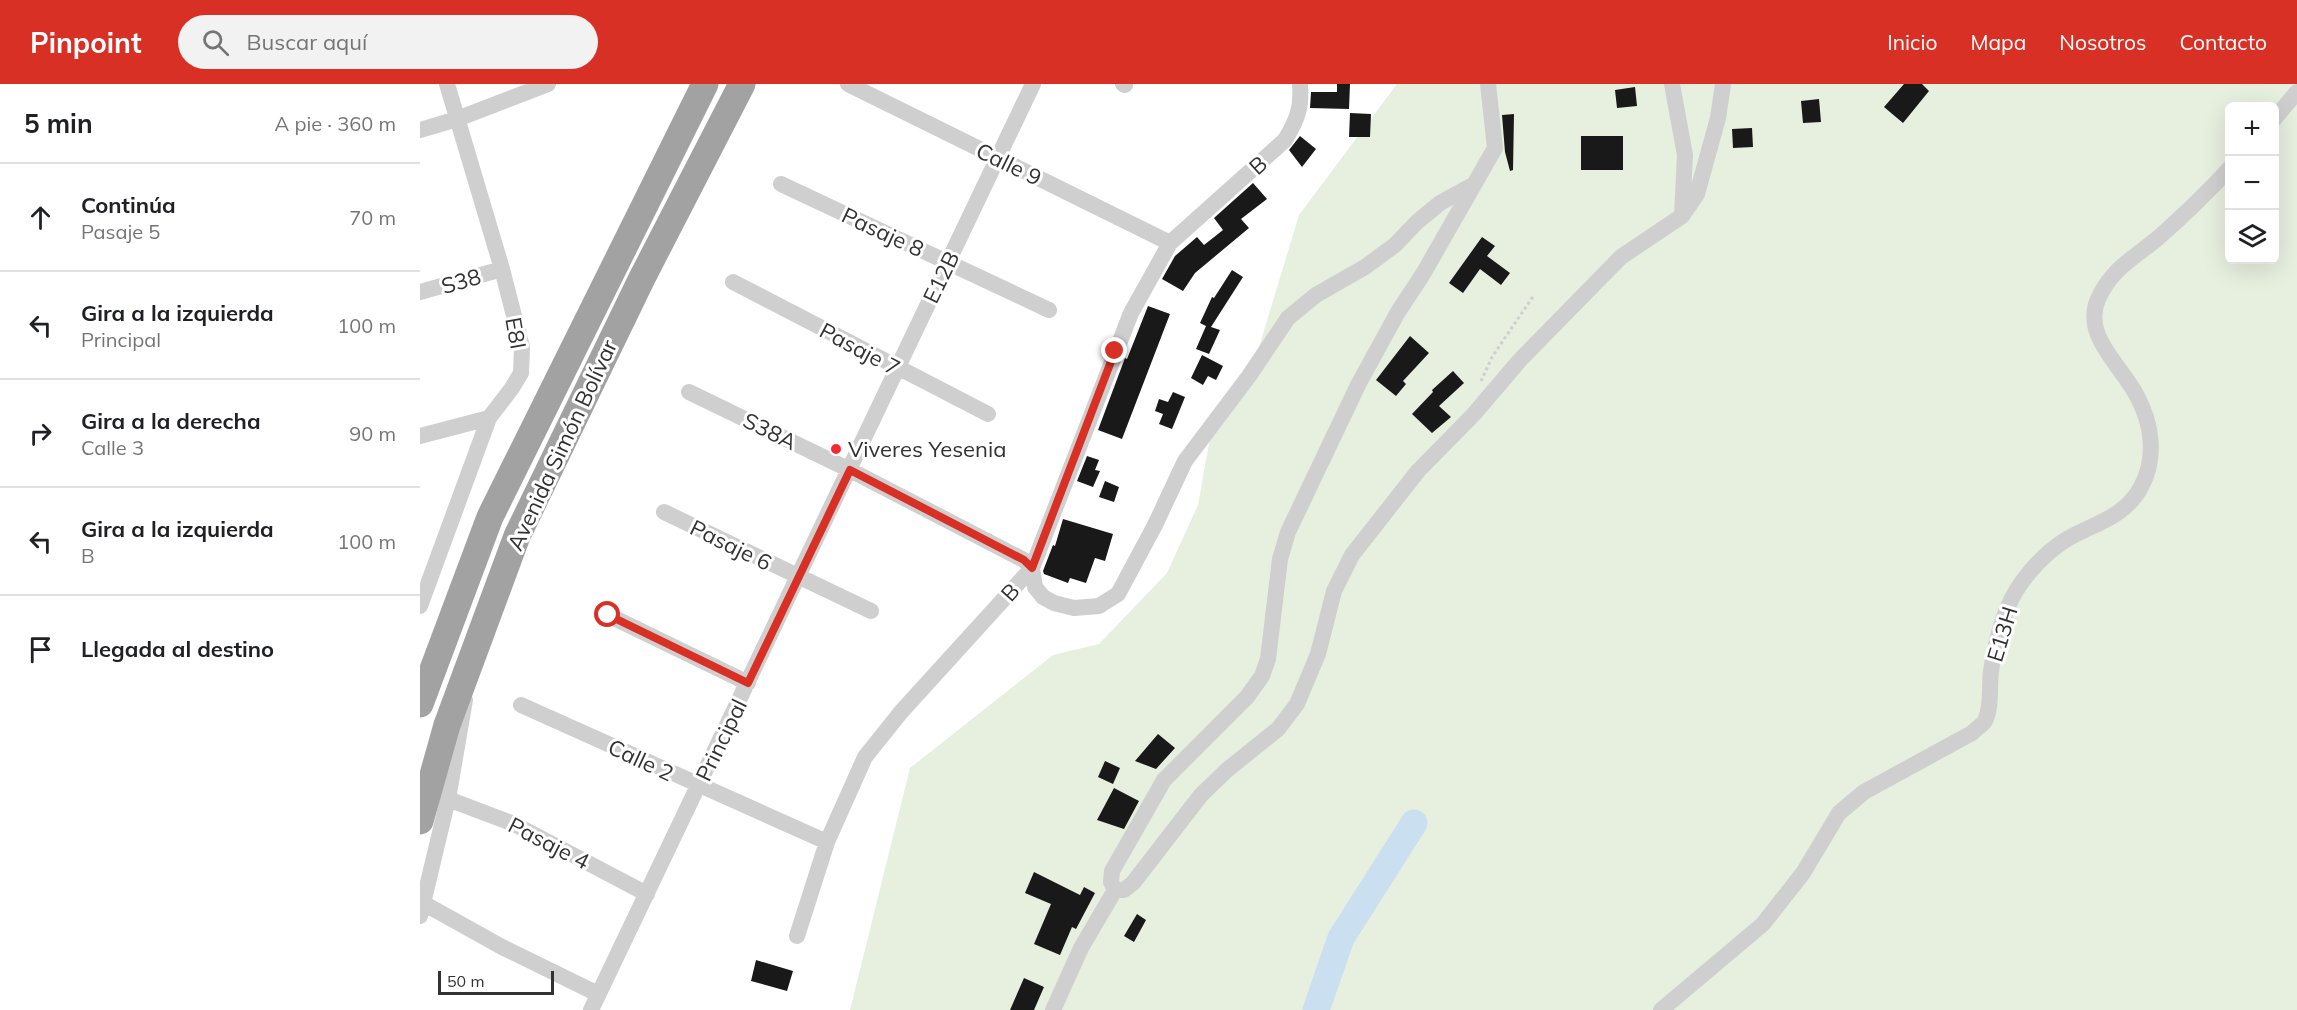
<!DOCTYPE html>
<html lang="es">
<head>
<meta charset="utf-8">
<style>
	:root { --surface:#fff; --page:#f2f2f2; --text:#202124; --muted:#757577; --line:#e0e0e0; --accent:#d93025 }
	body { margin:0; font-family:Mulish,sans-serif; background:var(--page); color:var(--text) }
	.controls { position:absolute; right:18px; top:18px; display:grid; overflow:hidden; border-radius:9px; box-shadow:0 6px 24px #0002 }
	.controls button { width:54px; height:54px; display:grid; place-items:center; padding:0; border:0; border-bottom:2px solid var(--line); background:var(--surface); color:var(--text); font:30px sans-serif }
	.scale { position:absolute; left:18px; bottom:15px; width:116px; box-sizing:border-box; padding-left:6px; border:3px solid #323232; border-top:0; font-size:16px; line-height:21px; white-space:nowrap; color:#323232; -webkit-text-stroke:4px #fff; paint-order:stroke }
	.stop { position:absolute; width:18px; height:18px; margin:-14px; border:4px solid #d93025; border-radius:50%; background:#fff }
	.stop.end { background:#d93025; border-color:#fff; box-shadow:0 2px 6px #0008 }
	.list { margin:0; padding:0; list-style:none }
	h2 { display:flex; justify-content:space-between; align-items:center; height:78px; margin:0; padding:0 24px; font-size:26px }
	h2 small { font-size:20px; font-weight:400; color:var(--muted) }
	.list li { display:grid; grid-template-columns:39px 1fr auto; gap:18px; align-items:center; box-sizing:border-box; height:108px; padding:0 24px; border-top:2px solid var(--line) }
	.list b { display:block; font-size:22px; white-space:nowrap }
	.list p { margin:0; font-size:20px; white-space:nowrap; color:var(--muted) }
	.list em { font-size:20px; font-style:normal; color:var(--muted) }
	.icon { flex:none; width:33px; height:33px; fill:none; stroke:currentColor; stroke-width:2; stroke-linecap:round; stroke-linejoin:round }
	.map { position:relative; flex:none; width:1877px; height:926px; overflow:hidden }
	header { display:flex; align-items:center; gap:36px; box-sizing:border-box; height:84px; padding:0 30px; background:var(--accent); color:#fff }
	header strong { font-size:28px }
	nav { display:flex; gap:33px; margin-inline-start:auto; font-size:21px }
	.search { width:420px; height:54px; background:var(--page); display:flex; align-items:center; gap:15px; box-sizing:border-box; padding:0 21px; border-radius:33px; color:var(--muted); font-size:22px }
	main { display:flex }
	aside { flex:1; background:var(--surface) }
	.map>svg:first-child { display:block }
</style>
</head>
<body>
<header>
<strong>Pinpoint</strong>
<div class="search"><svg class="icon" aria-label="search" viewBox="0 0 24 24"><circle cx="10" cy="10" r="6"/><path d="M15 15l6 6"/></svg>Buscar aquí</div>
<nav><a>Inicio</a><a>Mapa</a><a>Nosotros</a><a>Contacto</a></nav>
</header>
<main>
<aside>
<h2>5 min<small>A pie · 360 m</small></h2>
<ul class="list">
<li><svg class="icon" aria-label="ahead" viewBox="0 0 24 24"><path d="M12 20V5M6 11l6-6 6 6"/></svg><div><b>Continúa</b><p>Pasaje 5</p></div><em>70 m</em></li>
<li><svg class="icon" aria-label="left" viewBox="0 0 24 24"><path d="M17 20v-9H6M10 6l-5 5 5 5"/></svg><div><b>Gira a la izquierda</b><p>Principal</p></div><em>100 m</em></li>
<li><svg class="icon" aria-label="right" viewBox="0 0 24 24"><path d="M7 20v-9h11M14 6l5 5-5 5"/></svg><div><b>Gira a la derecha</b><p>Calle 3</p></div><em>90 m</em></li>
<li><svg class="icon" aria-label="left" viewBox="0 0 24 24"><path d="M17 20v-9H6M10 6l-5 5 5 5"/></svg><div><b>Gira a la izquierda</b><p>B</p></div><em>100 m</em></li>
<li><svg class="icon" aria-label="arrive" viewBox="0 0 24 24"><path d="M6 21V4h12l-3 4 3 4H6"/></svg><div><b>Llegada al destino</b></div></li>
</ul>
</aside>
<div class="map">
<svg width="1877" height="926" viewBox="0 0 1877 926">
	<rect width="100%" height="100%" fill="#fff"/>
	<path fill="#e7efdf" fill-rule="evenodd" d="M977,0H1877V926H430L490,684L633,571L679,560L747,489L778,421L792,343L839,263L879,131ZM1810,22H1854V176H1810Z"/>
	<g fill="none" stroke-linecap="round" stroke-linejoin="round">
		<path stroke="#cae0f0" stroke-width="27" d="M896,926L921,854L994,739"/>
	</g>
	<path fill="#191919" d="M917,0H930L929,25L890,24L891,8H917Z
		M1484,0H1502L1509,7L1483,39L1464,23Z
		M1215,3L1217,22L1197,24L1195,6Z
		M1399,15L1401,38L1383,39L1381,17Z
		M930,29L951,30L950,53H929Z
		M1094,30L1093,86L1090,87L1085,68L1082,31Z
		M1332,44L1333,63L1313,64L1312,45Z
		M880,52L896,65L882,83L869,66Z
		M1161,52H1203V86H1161Z
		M833,99L847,115L821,135L829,144L775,189L763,207L742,195L755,172L777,153L784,161L803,146L794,134Z
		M1062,153L1075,162L1067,172L1090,189L1081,201L1060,185L1043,209L1029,199Z
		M812,186L823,193L791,243L800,246L789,270L776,265L786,242L780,239L792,213L794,214Z
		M728,222L750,230L702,355L678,346L705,274L707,275Z
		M990,252L1009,269L983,297L986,300L976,312L956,296Z
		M782,271L803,282L796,296L788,292L783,301L771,294Z
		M1033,287L1044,299L1019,322L1031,333L1012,349L992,330L1013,308L1012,306Z
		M753,308L765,313L752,345L739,340L743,330L735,327L739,315L748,318Z
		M667,372L679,376L675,386L680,387L673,403L657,397Z
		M685,397L699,403L694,418L679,413Z
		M643,435L693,450L685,477L675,474L666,499L650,494L648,499L624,490L623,487L633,461L635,462Z
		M738,650L755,664L736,685L715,677Z
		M685,677L700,684L693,700L678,693Z
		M694,704L719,717L704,745L677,736Z
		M614,788L660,811L664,803L675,809L656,845L652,843L640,871L614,860L631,820L605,809Z
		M717,830L726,836L714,858L704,852Z
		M336,876L373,887L367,907L331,897Z
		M604,894L624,903L614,926H590Z"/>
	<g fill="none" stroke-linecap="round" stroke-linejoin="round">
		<path stroke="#cfcfcf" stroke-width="3" stroke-dasharray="3 3" stroke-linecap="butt" d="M1061,297L1072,273L1114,211"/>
		<path stroke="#cfcfcf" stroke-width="16" d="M428,0L750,159
			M703,0L705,1
			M1252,0L1265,71L1262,132
			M1854,35L1877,8
			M0,46L37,35L128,0
			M361,100L629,226
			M313,198L568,330
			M0,208L82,185
			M269,308L430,386L604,476L612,484
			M0,352L69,334
			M244,428L451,527
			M612,484L615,503L623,513L634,519L654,524L679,522L698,510L735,441L765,377L829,292L868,234L896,211L945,183L975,161L997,138L1020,119L1051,102
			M0,522L69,334L92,304L101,289L102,263L82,185L27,0
			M188,531L328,599
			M101,621L407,758
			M28,715L94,740L227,810
			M695,806H704L713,799L781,711L807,686L858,645L877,620L898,570L914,507L932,471L998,387L1054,330L1100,276L1201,173L1262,132L1277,110L1298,34L1303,0
			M695,806L691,798L692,787L744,696L827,613L842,592L848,575L860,475L868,448L939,299L978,228L1003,190L1075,64L1068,0
			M3,819L82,863L178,910
			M0,832L28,715L45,616
			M377,852L407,758L445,673L481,628L612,484L711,229L750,159L865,56C877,36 882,24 880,0
			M171,926L613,0
			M633,926L661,864L695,806
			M1241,926L1343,840L1383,789L1419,729L1444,708L1552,649C1556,645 1562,641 1565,637C1572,622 1569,603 1571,587C1574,568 1579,544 1587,525C1597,499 1621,472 1644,457C1671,440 1704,435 1721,403C1737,374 1732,340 1717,312C1702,282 1662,252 1678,215C1692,184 1714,174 1738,154C1763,132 1787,109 1810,84"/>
		<path stroke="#a2a2a2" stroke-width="27" d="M0,620L70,433L285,0
			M0,737L27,641L97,452L222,194L322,0"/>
	</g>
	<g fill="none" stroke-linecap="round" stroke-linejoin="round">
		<path stroke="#d93025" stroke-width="8" d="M188,531L328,599L430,386L604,476L612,484L695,267"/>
	</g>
	<circle fill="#f42832" stroke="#fff" stroke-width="2" cx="416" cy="365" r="6"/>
	<g text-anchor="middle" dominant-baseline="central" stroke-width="6" stroke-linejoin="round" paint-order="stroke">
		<g font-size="22" fill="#323232" stroke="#fff">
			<text transform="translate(589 80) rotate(26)">Calle 9</text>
			<text transform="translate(838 81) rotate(-42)">B</text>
			<text transform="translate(463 148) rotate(25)">Pasaje 8</text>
			<text transform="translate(521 193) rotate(-64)">E12B</text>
			<text transform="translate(41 197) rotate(-16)">S38</text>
			<text transform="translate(96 249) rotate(80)">E8I</text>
			<text transform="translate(440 265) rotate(28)">Pasaje 7</text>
			<text transform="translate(350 347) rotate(26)">S38A</text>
			<text transform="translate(142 361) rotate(-65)">Avenida Simón Bolívar</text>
			<text transform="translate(311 461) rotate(26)">Pasaje 6</text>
			<text transform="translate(590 508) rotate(-48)">B</text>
			<text transform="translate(1582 550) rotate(-73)">E13H</text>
			<text transform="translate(301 656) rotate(-64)">Principal</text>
			<text transform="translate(221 676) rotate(25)">Calle 2</text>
			<text transform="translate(129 759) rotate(27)">Pasaje 4</text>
		</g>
		<g font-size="22" fill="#323232" stroke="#fff" text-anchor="start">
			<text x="428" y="365">Viveres Yesenia</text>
		</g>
	</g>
</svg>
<div class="controls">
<button>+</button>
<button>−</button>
<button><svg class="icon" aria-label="layers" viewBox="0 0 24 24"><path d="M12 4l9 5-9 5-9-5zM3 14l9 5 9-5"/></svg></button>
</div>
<div class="scale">50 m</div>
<div class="stop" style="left:188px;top:531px"></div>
<div class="stop end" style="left:695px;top:267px"></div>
</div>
</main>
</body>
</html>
